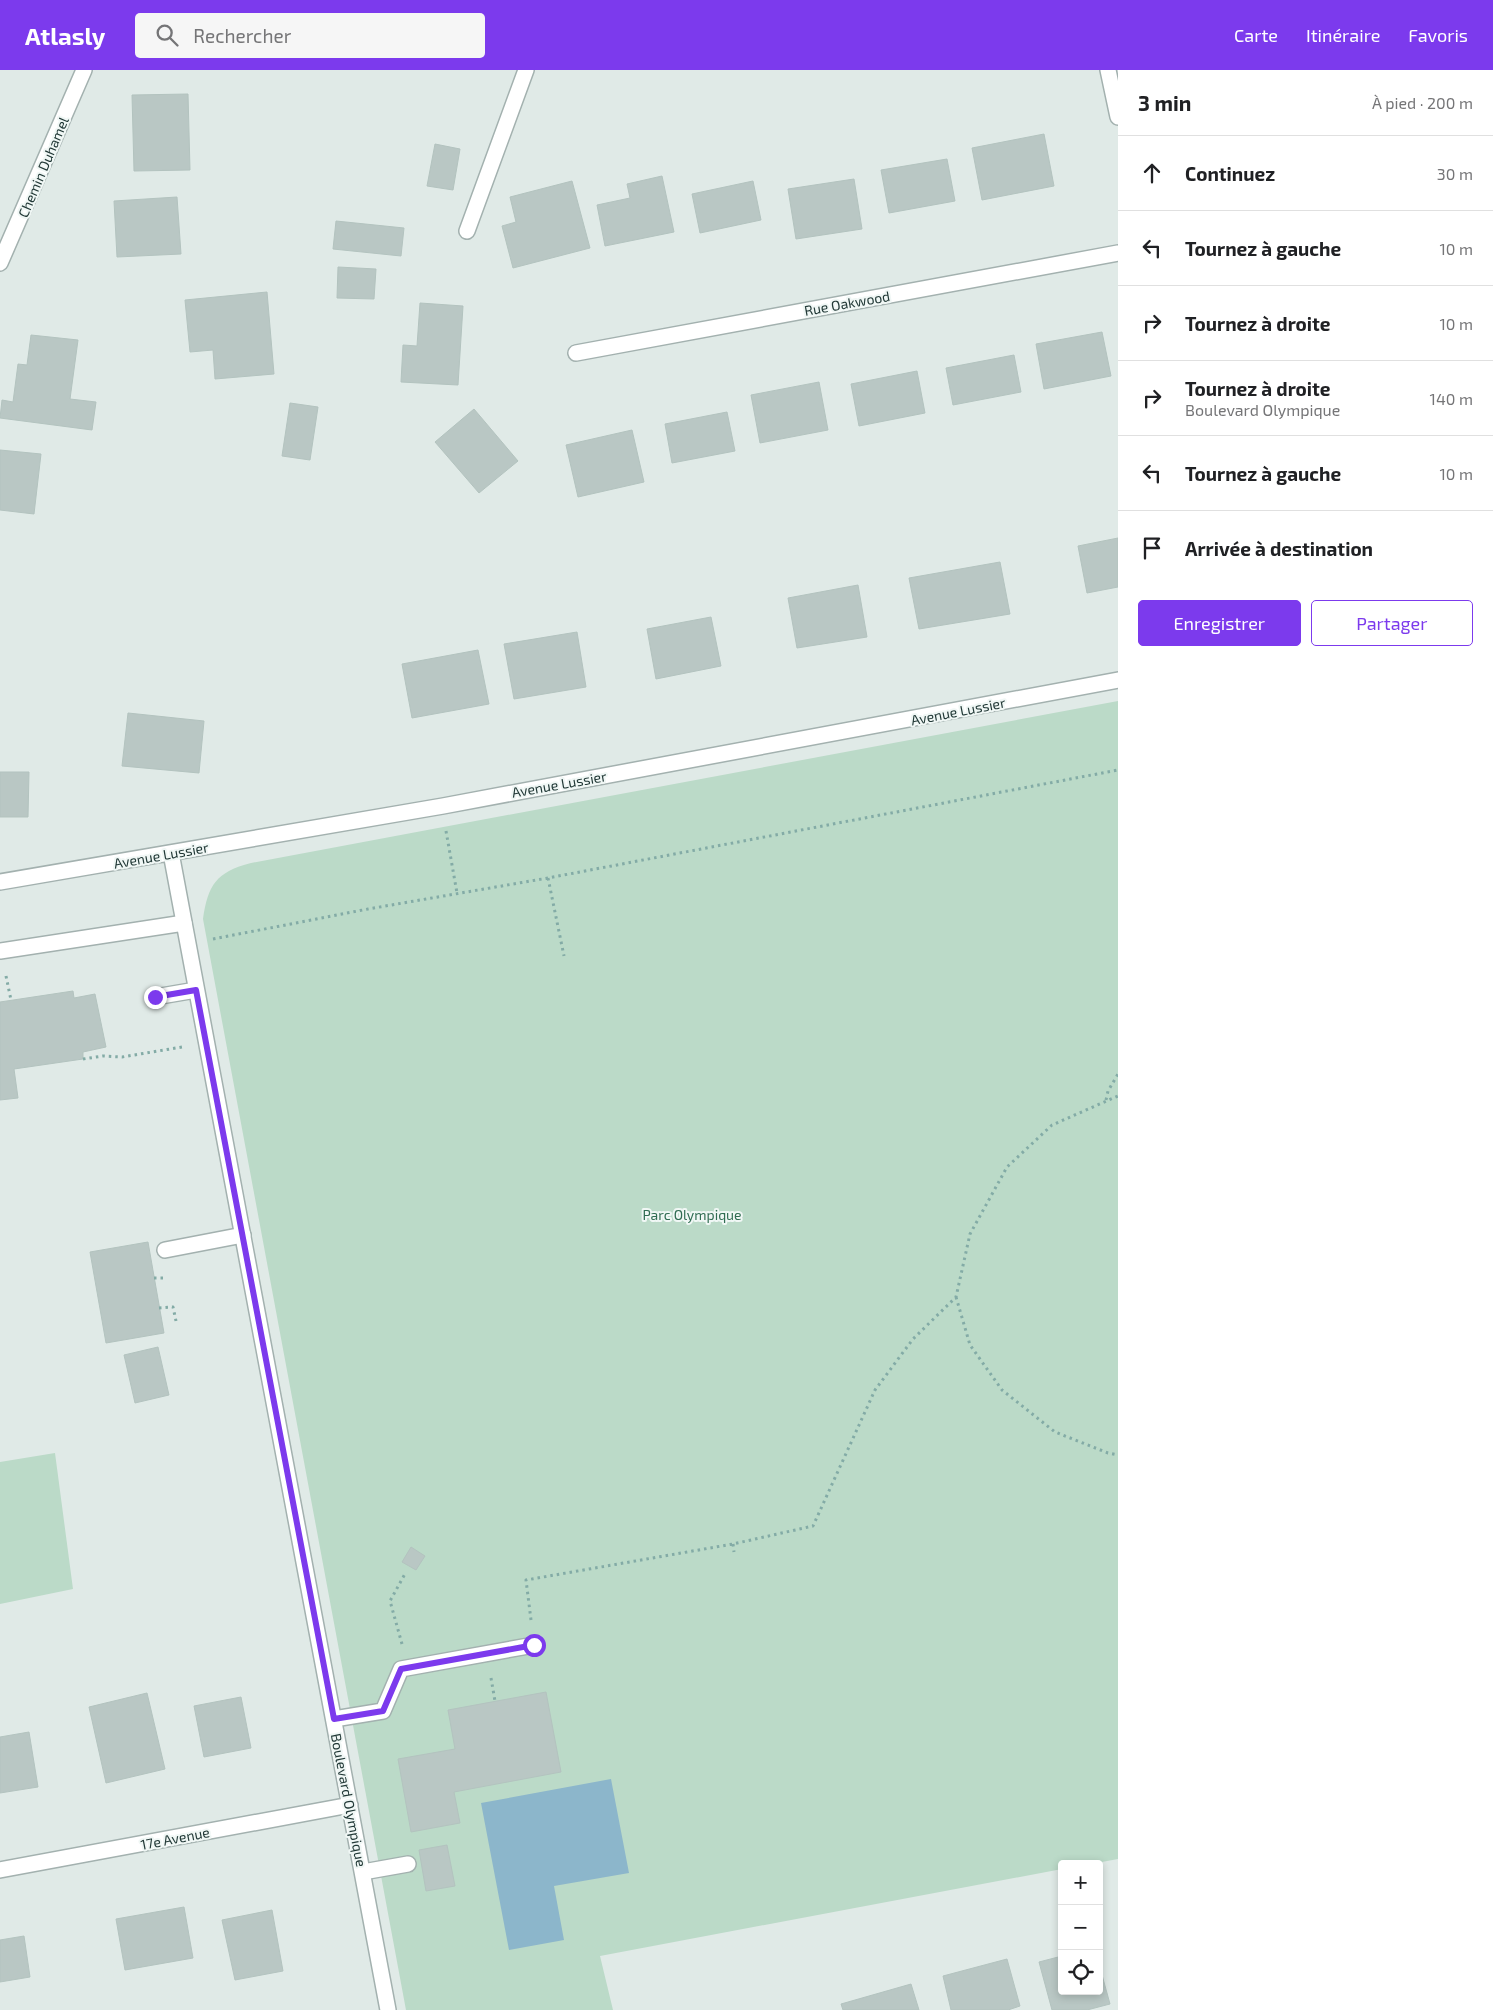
<!DOCTYPE html>
<html lang="fr">
<head>
<meta charset="utf-8">
<style>
	:root { --surface:#fff; --page:#f6f6f6; --text:#202124; --muted:#757577; --line:#e0e0e0; --accent:#7c3aed }
	body { margin:0; font-family:"Exo 2",sans-serif; background:var(--page); color:var(--text) }
	.controls { position:absolute; right:15px; bottom:15px; display:grid; overflow:hidden; border-radius:5px; box-shadow:0 2px 8px #0003 }
	.controls button { width:45px; height:45px; display:grid; place-items:center; padding:0; border:0; border-bottom:1px solid var(--line); background:var(--surface); color:var(--text); font:25px sans-serif }
	.stop { position:absolute; width:15px; height:15px; margin:-11px; border:4px solid #7c3aed; border-radius:50%; background:#fff }
	.stop.end { background:#7c3aed; border-color:#fff; box-shadow:0 1px 5px #0008 }
	.list { margin:0; padding:0; list-style:none }
	h2 { display:flex; justify-content:space-between; align-items:center; height:65px; margin:0; padding:0 20px; font-size:21px }
	h2 small { font-size:16px; font-weight:400; color:var(--muted) }
	.list li { display:grid; grid-template-columns:32px 1fr auto; gap:15px; align-items:center; box-sizing:border-box; height:75px; padding:0 20px; border-top:1px solid var(--line) }
	.list b { display:block; font-size:19px; white-space:nowrap }
	.list p { margin:0; font-size:16px; white-space:nowrap; color:var(--muted) }
	.list em { font-size:16px; font-style:normal; color:var(--muted) }
	.actions { display:flex; gap:10px; padding:15px 20px }
	.actions a { flex:1; padding:11px 0; border:1px solid var(--accent); border-radius:5px; text-align:center; font-size:18px; color:var(--accent) }
	.actions .main { background:var(--accent); color:#fff }
	.icon { flex:none; width:28px; height:28px; fill:none; stroke:currentColor; stroke-width:2; stroke-linecap:round; stroke-linejoin:round }
	.map { position:relative; flex:none; width:1118px; height:1940px; overflow:hidden }
	header { display:flex; align-items:center; gap:30px; box-sizing:border-box; height:70px; padding:0 25px; background:var(--accent); color:#fff }
	header strong { font-size:24px }
	nav { display:flex; gap:28px; margin-inline-start:auto; font-size:18px }
	.search { width:350px; height:45px; background:var(--page); display:flex; align-items:center; gap:12px; box-sizing:border-box; padding:0 18px; border-radius:5px; color:var(--muted); font-size:19px }
	main { display:flex }
	aside { flex:1; background:var(--surface) }
	.map>svg:first-child { display:block }
</style>
</head>
<body>
<header>
<strong>Atlasly</strong>
<div class="search"><svg class="icon" aria-label="search" viewBox="0 0 24 24"><circle cx="10" cy="10" r="6"/><path d="M15 15l6 6"/></svg>Rechercher</div>
<nav><a>Carte</a><a>Itinéraire</a><a>Favoris</a></nav>
</header>
<main>
<div class="map">
<svg width="1118" height="1940" viewBox="0 0 1118 1940">
	<rect width="100%" height="100%" fill="#e0eae7"/>
	<path fill="#bbdac8" d="M1118,631V1789L1091,1794H1062V1799L600,1886L613,1940H406L203,849C208,815 216,802 251,793Z
		M55,1383L73,1519L0,1534V1392Z"/>
	<path fill="#8cb6cb" d="M611,1709L629,1803L554,1816L564,1870L509,1880L481,1733Z"/>
	<path fill="#b9c7c4" stroke="#b3c3bf" d="M188,24L190,100L134,101L132,25Z
		M1044,64L1054,116L982,130L972,78Z
		M435,74L460,79L453,120L427,116Z
		M947,89L955,131L889,143L881,100Z
		M662,106L674,162L605,176L597,135L630,128L627,114Z
		M854,109L862,159L796,169L788,119Z
		M572,111L590,178L513,198L502,156L516,152L510,127Z
		M753,111L761,150L700,163L692,124Z
		M177,127L181,184L117,187L114,131Z
		M336,151L404,158L401,186L333,179Z
		M338,197L376,199L374,229L337,228Z
		M267,222L274,304L215,309L213,280L190,282L185,230Z
		M420,233L463,236L458,315L401,312L403,275L417,276Z
		M1102,262L1111,306L1044,319L1036,274Z
		M31,265L78,270L70,329L96,332L92,360L0,348L2,330L13,332L18,294L27,295Z
		M1014,285L1021,322L953,335L946,298Z
		M917,301L925,343L859,356L851,314Z
		M819,312L828,360L760,373L751,325Z
		M290,333L318,337L310,390L282,386Z
		M474,339L518,391L479,423L435,372Z
		M727,342L735,381L672,393L665,354Z
		M632,360L644,412L578,427L566,375Z
		M0,380L41,384L34,444L0,440Z
		M1118,468V517L1087,523L1078,476Z
		M1000,492L1010,544L919,559L909,508Z
		M858,515L867,567L797,578L788,528Z
		M711,547L721,596L656,609L647,559Z
		M577,562L586,617L514,629L504,574Z
		M478,580L489,634L412,648L402,594Z
		M128,643L204,651L199,703L122,696Z
		M0,702H29L28,747H0Z
		M73,921L74,928L95,924L106,977L83,982V989L14,999L18,1028L0,1030V932Z
		M148,1172L164,1263L106,1273L90,1182Z
		M158,1277L169,1325L135,1333L124,1285Z
		M411,1477L425,1486L416,1500L402,1492Z
		M546,1622L561,1702L454,1722L460,1753L411,1762L398,1689L455,1679L448,1640Z
		M147,1623L165,1699L106,1713L89,1637Z
		M241,1627L251,1678L204,1687L194,1636Z
		M29,1662L38,1717L0,1723V1667Z
		M447,1775L455,1816L426,1821L419,1780Z
		M184,1837L193,1888L125,1900L116,1849Z
		M272,1840L283,1901L235,1910L222,1850Z
		M24,1866L30,1907L0,1912V1870Z
		M1062,1886V1921H1099V1894L1110,1934L1087,1940H1052L1039,1892Z
		M1007,1889L1020,1936L1008,1940H951L943,1906Z
		M911,1914L919,1940H843L841,1934Z"/>
	<g fill="none" stroke-linecap="round" stroke-linejoin="round">
		<defs>
			<path id="service" d="M467,161L526,0
				M0,881L184,853
				M155,927L196,920
				M165,1180L243,1165
				M334,1649L383,1641L401,1599L534,1575
				M363,1802L408,1794"/>
			<path id="minor" d="M1108,0L1118,47
				M0,193L84,0
				M576,283L1118,183
				M171,783L388,1940
				M0,812L443,736L1118,610
				M0,1800L350,1735"/>
		</defs>
		<use href="#service" stroke="#a3b1af" stroke-width="18"/>
		<use href="#minor" stroke="#a3b1af" stroke-width="18"/>
		<path stroke="#83aba6" stroke-width="3" stroke-dasharray="2.5 4" stroke-linecap="butt" d="M446,761L457,823
			M548,808L564,886
			M213,869L368,839L548,808L1118,700
			M6,906L11,930
			M83,989L103,986L122,987L182,977
			M1106,1030L1108,1021L1118,1004
			M154,1208H166
			M956,1227L970,1275L1002,1320L1055,1362L1108,1383L1118,1385
			M159,1238L173,1237L176,1251
			M733,1474L734,1482
			M531,1550L526,1510L733,1474L813,1456L875,1320L913,1269L956,1227L970,1164L1007,1097L1052,1055L1118,1026
			M402,1574L390,1531L406,1502
			M491,1608L495,1631"/>
		<use href="#service" stroke="#fff" stroke-width="15"/>
		<use href="#minor" stroke="#fff" stroke-width="15"/>
	</g>
	<g fill="none" stroke-linecap="round" stroke-linejoin="round">
		<path stroke="#7c3aed" stroke-width="6" d="M155,927L196,920L334,1649L383,1641L401,1599L534,1575"/>
	</g>
	<g text-anchor="middle" dominant-baseline="central" stroke-width="4" stroke-linejoin="round" paint-order="stroke">
		<g font-size="14" fill="#223937" stroke="#f0f7f5">
			<text transform="translate(43 97) rotate(-67)">Chemin Duhamel</text>
			<text transform="translate(847 233) rotate(-10)">Rue Oakwood</text>
			<text transform="translate(958 641) rotate(-11)">Avenue Lussier</text>
			<text transform="translate(559 714) rotate(-10)">Avenue Lussier</text>
			<text transform="translate(161 785) rotate(-10)">Avenue Lussier</text>
			<text transform="translate(349 1730) rotate(79)">Boulevard Olympique</text>
			<text transform="translate(175 1768) rotate(-11)">17e Avenue</text>
		</g>
		<g font-size="14" fill="#306c52" stroke="#f0f7f5">
			<text x="692" y="1144">Parc Olympique</text>
		</g>
	</g>
</svg>
<div class="controls">
<button>+</button>
<button>−</button>
<button><svg class="icon" aria-label="locate" viewBox="0 0 24 24"><circle cx="12" cy="12" r="6"/><path d="M12 2v4M12 18v4M2 12h4M18 12h4"/></svg></button>
</div>
<div class="stop" style="left:534px;top:1575px"></div>
<div class="stop end" style="left:155px;top:927px"></div>
</div>
<aside>
<h2>3 min<small>À pied · 200 m</small></h2>
<ul class="list">
<li><svg class="icon" aria-label="ahead" viewBox="0 0 24 24"><path d="M12 20V5M6 11l6-6 6 6"/></svg><div><b>Continuez</b></div><em>30 m</em></li>
<li><svg class="icon" aria-label="left" viewBox="0 0 24 24"><path d="M17 20v-9H6M10 6l-5 5 5 5"/></svg><div><b>Tournez à gauche</b></div><em>10 m</em></li>
<li><svg class="icon" aria-label="right" viewBox="0 0 24 24"><path d="M7 20v-9h11M14 6l5 5-5 5"/></svg><div><b>Tournez à droite</b></div><em>10 m</em></li>
<li><svg class="icon" aria-label="right" viewBox="0 0 24 24"><path d="M7 20v-9h11M14 6l5 5-5 5"/></svg><div><b>Tournez à droite</b><p>Boulevard Olympique</p></div><em>140 m</em></li>
<li><svg class="icon" aria-label="left" viewBox="0 0 24 24"><path d="M17 20v-9H6M10 6l-5 5 5 5"/></svg><div><b>Tournez à gauche</b></div><em>10 m</em></li>
<li><svg class="icon" aria-label="arrive" viewBox="0 0 24 24"><path d="M6 21V4h12l-3 4 3 4H6"/></svg><div><b>Arrivée à destination</b></div></li>
</ul>
<div class="actions"><a class="main">Enregistrer</a><a>Partager</a></div>
</aside>
</main>
</body>
</html>
